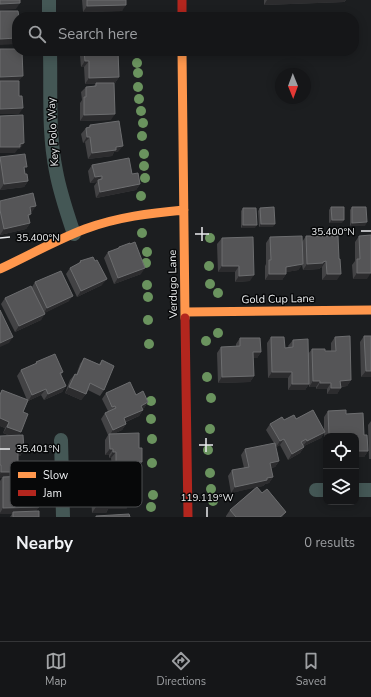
<!DOCTYPE html>
<html lang="en">
<head>
<meta charset="utf-8">
<style>
	:root { --surface:#151618; --page:#222325; --text:#f1f3f6; --muted:#9d9fa2; --line:#343537; --accent:#a2a4a6 }
	body { margin:0; font-family:"Nunito Sans",sans-serif; background:var(--page); color:var(--text) }
	.controls { position:absolute; right:12px; bottom:12px; display:grid; overflow:hidden; border-radius:8px; box-shadow:0 2px 10px #0003 }
	.controls button { width:36px; height:36px; display:grid; place-items:center; padding:0; border:0; border-bottom:1px solid var(--line); background:var(--surface); color:var(--text); font:20px sans-serif }
	.compass { position:absolute; left:275px; top:68px; width:36px; height:36px; border-radius:50%; background:var(--surface); box-shadow:0 2px 10px #0003; rotate:179deg }
	.list { margin:0; padding:0; list-style:none }
	h2 { display:flex; justify-content:space-between; align-items:center; height:52px; margin:0; padding:0 16px; font-size:17px }
	h2 small { font-size:13px; font-weight:400; color:var(--muted) }
	.icon { flex:none; width:22px; height:22px; fill:none; stroke:currentColor; stroke-width:2; stroke-linecap:round; stroke-linejoin:round }
	.map { position:relative; flex:none; width:371px; height:517px; overflow:hidden }
	.search { position:absolute; background:var(--surface); box-shadow:0 2px 10px #0003; left:12px; right:12px; top:12px; height:44px; display:flex; align-items:center; gap:10px; box-sizing:border-box; padding:0 14px; border-radius:16px; color:var(--muted); font-size:15px }
	.sheet { height:124px; background:var(--surface) }
	nav { display:flex; justify-content:space-around; align-items:center; box-sizing:border-box; height:56px; border-top:1px solid var(--line); background:var(--surface); font-size:11px; color:var(--muted) }
	nav a { display:grid; justify-items:center; gap:2px }
	nav .on { color:var(--accent) }
	.map>svg:first-child { display:block }
</style>
</head>
<body>
<div class="map">
<svg width="371" height="517" viewBox="0 0 371 517">
	<rect width="100%" height="100%" fill="#1c1e20"/>
	<g fill="none" stroke-linecap="round" stroke-linejoin="round">
		<path stroke="#445755" stroke-width="14" d="M49,0V17
			M50,51C51,91 48,132 56,171C60,193 67,213 74,234
			M61,440L63,517
			M316,490H326
			M356,490H371"/>
		<path stroke="#ff974d" stroke-width="9" d="M182,51L185,318
			M0,269C28,256 56,240 85,229C117,217 151,213 184,210
			M185,312L371,310"/>
		<path stroke="#b3261e" stroke-width="9" d="M182,0V17
			M185,318L188,517"/>
	</g>
	<g fill="#6a935e">
		<circle cx="137" cy="63" r="5"/>
		<circle cx="138" cy="73" r="5"/>
		<circle cx="138" cy="87" r="5"/>
		<circle cx="139" cy="99" r="5"/>
		<circle cx="141" cy="111" r="5"/>
		<circle cx="143" cy="123" r="5"/>
		<circle cx="142" cy="136" r="5"/>
		<circle cx="144" cy="154" r="5"/>
		<circle cx="144" cy="166" r="5"/>
		<circle cx="145" cy="178" r="5"/>
		<circle cx="141" cy="196" r="5"/>
		<circle cx="142" cy="233" r="5"/>
		<circle cx="210" cy="238" r="5"/>
		<circle cx="147" cy="252" r="5"/>
		<circle cx="146" cy="263" r="5"/>
		<circle cx="209" cy="266" r="5"/>
		<circle cx="210" cy="284" r="5"/>
		<circle cx="147" cy="285" r="5"/>
		<circle cx="218" cy="293" r="5"/>
		<circle cx="148" cy="297" r="5"/>
		<circle cx="148" cy="320" r="5"/>
		<circle cx="218" cy="333" r="5"/>
		<circle cx="206" cy="341" r="5"/>
		<circle cx="149" cy="344" r="5"/>
		<circle cx="207" cy="377" r="5"/>
		<circle cx="211" cy="398" r="5"/>
		<circle cx="151" cy="401" r="5"/>
		<circle cx="151" cy="419" r="5"/>
		<circle cx="210" cy="429" r="5"/>
		<circle cx="152" cy="439" r="5"/>
		<circle cx="208" cy="450" r="5"/>
		<circle cx="152" cy="463" r="5"/>
		<circle cx="210" cy="473" r="5"/>
		<circle cx="211" cy="489" r="5"/>
		<circle cx="153" cy="495" r="5"/>
		<circle cx="213" cy="501" r="5"/>
		<circle cx="151" cy="507" r="5"/>
	</g>
	<path fill="#434345" d="M82,0H126L122,11L83,12Z
		M264,0H346L344,2L264,5Z
		M84,51H118L119,77L115,83L85,84L84,67H81L80,56Z
		M96,83L111,120L80,121V103L82,100L81,92L86,87L94,86Z
		M90,125L118,152H114L112,156L88,159L85,142L83,143L81,134L86,128H88Z
		M0,157L25,170V174L28,181L24,187L0,190Z
		M92,165L132,174L140,184L136,190L96,198L94,186L97,182L90,183L88,171Z
		M0,201L32,212H31L29,217L30,223L26,229L0,235Z
		M331,207L342,223H329V210Z
		M352,207L365,226H350V210Z
		M243,208L255,228H241V211Z
		M260,208L273,227H259L258,211Z
		M306,236H338L337,280H322V267L320,268L319,269L303,270L302,265L298,270L286,272V274L282,280H265V266L266,264V243L270,237L302,242Z
		M359,236L367,279H353L352,265L355,261V242Z
		M222,238L250,281L235,282V272H218L217,244Z
		M119,247L141,274L114,284L104,258L108,252L117,249Z
		M80,261L102,285L77,297L66,274L70,268L78,264Z
		M35,282L69,301L44,313L41,320L15,332L1,304L5,298L32,287Z
		M364,336L371,377H361L360,342Z
		M271,337L285,348H289L288,346L293,340L308,354L312,349L325,351H331V343L335,337L351,380L347,386L341,387L337,394H327V389H316V387H309V384L305,390H288V378H268L267,343Z
		M240,338L261,352L257,358H253L254,376L250,382L218,383L217,353L221,347H236V344Z
		M84,358L99,364L102,360L104,390L100,396L88,390L86,394L81,400L65,393L70,380L75,374L76,375L80,364Z
		M36,362L63,372L61,375L66,386L62,392L44,400L41,395L28,401L23,412L21,432L19,435L24,450L20,456H18L15,468L12,477L29,494L36,511L39,517H10L12,514H0V481L2,478H0V436H10L3,433L5,428L0,426V393L2,390L27,400L17,376L21,370L35,364Z
		M106,393L136,395L148,402L144,408L142,409L143,410L139,416L126,422V424L122,430L113,434L139,448L142,462L138,468H112L111,458H109V455H105V440L108,435L101,419L105,413L108,411L102,399Z
		M313,410L324,431V417L328,411L346,410V414L363,413L364,435H367L368,451L364,457H356V436H326V450H325L324,433L321,438L304,446V447L300,453L288,460L280,445L276,447L279,461L275,467L271,468L273,477L269,483L265,484L263,486L257,487L262,493L267,489L286,512L282,517H226V516L230,510L256,487L231,493L228,476L232,470L244,468L241,455L245,449L274,443L266,430L270,424L282,417L284,420L294,415L296,419Z
		M371,421V459H369L368,425Z
		M107,473L130,491V503L126,509H108L106,513H92L91,495L95,489H104L103,479Z"/>
	<path fill="#2c2c2e" d="M267,0H346L344,2L264,5Z
		M20,3L16,9L0,10V4Z
		M126,5L122,11L83,12L87,6Z
		M17,38V44L0,45V39Z
		M85,61H89L84,67H81Z
		M23,76L18,82H0V77Z
		M119,77L115,83L85,84L89,78Z
		M23,108L19,114H0V109Z
		M115,114L111,120L80,121L84,115Z
		M87,137H90L85,142L83,143Z
		M24,143L20,149H18L15,153H0V147Z
		M123,146L118,152H114L112,156L88,159L92,153L116,147Z
		M102,176L98,181V180L97,182L90,183L95,177Z
		M28,181L24,187L0,190L4,184Z
		M140,184L136,190L96,198L100,192Z
		M36,206L32,212L26,213L30,207Z
		M332,220H344L342,223H329Z
		M367,222L365,226H350L352,223Z
		M30,223L26,229L0,235L4,229Z
		M261,224H275L273,227H259Z
		M243,225H257L255,228H241Z
		M326,261L322,267L320,268L319,269L303,270L307,264Z
		M303,264L298,270L282,273L286,267Z
		M222,266H239L235,272H218Z
		M145,268L141,274L114,284L118,278Z
		M357,273H371L367,279H353Z
		M269,274H286L282,280H265Z
		M327,274H341L337,280H322Z
		M254,275L250,281L235,282L239,276Z
		M107,279L102,285L77,297L81,291Z
		M73,296L69,301L43,314L47,308Z
		M45,314L41,320L15,332L19,326Z
		M13,337L9,343L0,347V343Z
		M253,352H261L257,358H249Z
		M366,371H371V377H361Z
		M272,372H292L288,378H268Z
		M254,376L250,382L218,383L222,377Z
		M351,380L347,386L336,387L340,381Z
		M313,381H320L316,387H309Z
		M320,383H331L327,389H316Z
		M292,384H309L305,390H288Z
		M66,386L62,392L44,400L48,394Z
		M69,387L86,394L81,400L65,393Z
		M331,388H341L337,394H327Z
		M46,389L41,395L28,401L32,395Z
		M148,402L144,408L137,412L141,406Z
		M143,410L139,416L120,424L124,418Z
		M0,418L9,422L5,428L0,426Z
		M126,424L122,430L109,436L113,430Z
		M7,427L21,432L17,438L3,433Z
		M325,432L321,438L302,447L307,441Z
		M284,439L280,445L276,447L280,441Z
		M304,447L300,453L288,460L292,454Z
		M110,449H113L109,455H105Z
		M18,450H24L20,456H14Z
		M356,451H368L364,457H356Z
		M113,452H116L111,458H109Z
		M279,461L275,467L266,469L270,463Z
		M142,462L138,468H112L116,463Z
		M15,464H18L14,470Z
		M1,472H15L11,478L3,477L2,478H0V474Z
		M273,477L269,483L265,484L263,486L231,493L235,487Z
		M134,485L130,491L129,486Z
		M27,491H31L27,497Z
		M110,503H130L126,509H108L106,513H92L96,507Z
		M39,507L35,513L13,512L12,514H0V513L3,508Z"/>
	<path fill="#555557" stroke="#6c6d6f" d="M0,0H20V3L0,4Z
		M87,0H126V5L87,6Z
		M0,11H18L19,17H17V38L0,39Z
		M0,49H17V51H22L23,76L0,77Z
		M84,51H118L119,77L89,78V61H85Z
		M0,81H19V96H22L23,108L0,109Z
		M96,83H114L115,114L84,115V97H86V87L96,86Z
		M23,115L24,143L20,144V147H0V116Z
		M119,121L123,146L116,147V150L92,153L90,137H87L86,128L90,127V125Z
		M25,154L27,167H24L25,174H27L28,181L4,184L0,157Z
		M129,158L132,174L138,173L140,184L100,192L98,180L102,179V176L95,177L92,165Z
		M33,193L36,206L30,207L31,214L28,215L30,223L4,229L0,210V201Z
		M274,207L275,224H261L260,208Z
		M331,207H344V220H332Z
		M352,207H366L367,222L352,223Z
		M243,208H256L257,225H243Z
		M371,235V273H357V259H360L359,236Z
		M302,236L303,264L286,267V274H269V260H271L270,237Z
		M306,236H338L339,259H340L341,274H327L326,261L323,262V263L307,264Z
		M253,237L254,275L239,276V266H222V238Z
		M135,242L145,268L118,278L108,252L119,248V247L130,243V244Z
		M93,257L95,261L97,260L107,279L81,291L70,268L81,262L80,261Z
		M61,271L73,296L47,308L35,282Z
		M31,286L45,314L19,326L5,298Z
		M0,310L13,337L0,343Z
		M350,336L351,380L340,381L341,388H331V383H320V381H313L312,349H325V351H336L335,337Z
		M364,336H371V371H366Z
		M271,337H284L285,348L293,347V340L308,339L309,384H292V372H272Z
		M240,338H260L261,352H253L254,376L222,377L221,347L240,346Z
		M55,354L63,372L60,373L66,386L48,394L46,389L32,395L21,370L37,363L36,362Z
		M84,358L100,365L102,360L114,366L104,390L90,383L86,394L69,387L75,374L77,375Z
		M130,382L136,395L143,391L148,402L141,406L143,410L124,418L126,424L113,430L105,413L116,408L115,406L112,407L106,393Z
		M2,390L28,400L23,412L28,414L21,432L7,427L9,422L0,418V395Z
		M313,410L325,432L307,441L306,439L301,442L304,447L292,454L284,439L280,441L270,424L282,417L284,420L294,415L296,419Z
		M346,410V414L363,413L364,435H367L368,451H356V436H329L328,411Z
		M139,433V448H142V462L116,463V452H113V449H110L109,434Z
		M23,435L24,450H18V464H15V472H1V465H0V436Z
		M275,443L279,461L270,463L273,477L267,478V480L235,487L232,470L249,467L245,449Z
		M28,476V483H30L31,491H27V494L39,493V507L3,508V477Z
		M257,487L262,493L267,489L286,512L280,517H236L230,510Z
		M39,511V517H13V512Z
		M129,514L130,517H96V516Z"/>
	<path fill="none" stroke="#eaecee" stroke-width="1.5" d="M202,227V241M361,231H371M195,234H209M0,238L10,237M206,438V452M199,445H213M0,449H10M207,507V517"/>
	<g text-anchor="middle" dominant-baseline="central" stroke-width="3" stroke-linejoin="round" paint-order="stroke">
		<g font-size="11" fill="#eaecee" stroke="#070809">
			<text transform="translate(53 132) rotate(-93)">Key Polo Way</text>
			<text transform="translate(173 284) rotate(-91)">Verdugo Lane</text>
			<text transform="translate(278 299) rotate(-1)">Gold Cup Lane</text>
		</g>
	</g>
	<rect x="10" y="461" width="132" height="46" rx="6" fill="#070809" stroke="#4b4c4e" stroke-width="1"/>
	<rect x="18" y="472" width="18" height="6" fill="#ff974d"/>
	<rect x="18" y="490" width="18" height="6" fill="#b3261e"/>
	<g font-size="11" fill="#eaecee">
		<text x="43" y="479">Slow</text>
		<text x="43" y="497">Jam</text>
	</g>
	<g font-size="10" text-anchor="middle" fill="#eaecee" stroke="#070809" stroke-width="3" stroke-linejoin="round" paint-order="stroke">
		<text x="333" y="235">35.400°N</text>
		<text x="38" y="241">35.400°N</text>
		<text x="38" y="452">35.401°N</text>
		<text x="207" y="501">119.119°W</text>
	</g>
</svg>
<div class="controls">
<button><svg class="icon" aria-label="locate" viewBox="0 0 24 24"><circle cx="12" cy="12" r="6"/><path d="M12 2v4M12 18v4M2 12h4M18 12h4"/></svg></button>
<button><svg class="icon" aria-label="layers" viewBox="0 0 24 24"><path d="M12 4l9 5-9 5-9-5zM3 14l9 5 9-5"/></svg></button>
</div>
<svg class="compass" viewBox="-18 -18 36 36"><path d="M0-13l5 13h-10z" fill="#e53935"/><path d="M0 13l5-13h-10z" fill="#9d9fa2"/></svg>
<div class="search"><svg class="icon" aria-label="search" viewBox="0 0 24 24"><circle cx="10" cy="10" r="6"/><path d="M15 15l6 6"/></svg>Search here</div>
</div>
<section class="sheet">
<h2>Nearby<small>0 results</small></h2>
<ul class="list">
</ul>
</section>
<nav>
<a class="on"><svg class="icon" aria-label="map" viewBox="0 0 24 24"><path d="M3 6l6-2 6 2 6-2v14l-6 2-6-2-6 2zM9 4v14M15 6v14"/></svg>Map</a>
<a><svg class="icon" aria-label="directions" viewBox="0 0 24 24"><path d="M12 3l9 9-9 9-9-9zM9 14v-3h6M13 9l2 2-2 2"/></svg>Directions</a>
<a><svg class="icon" aria-label="saved" viewBox="0 0 24 24"><path d="M7 4h10v16l-5-4-5 4z"/></svg>Saved</a>
</nav>
</body>
</html>
